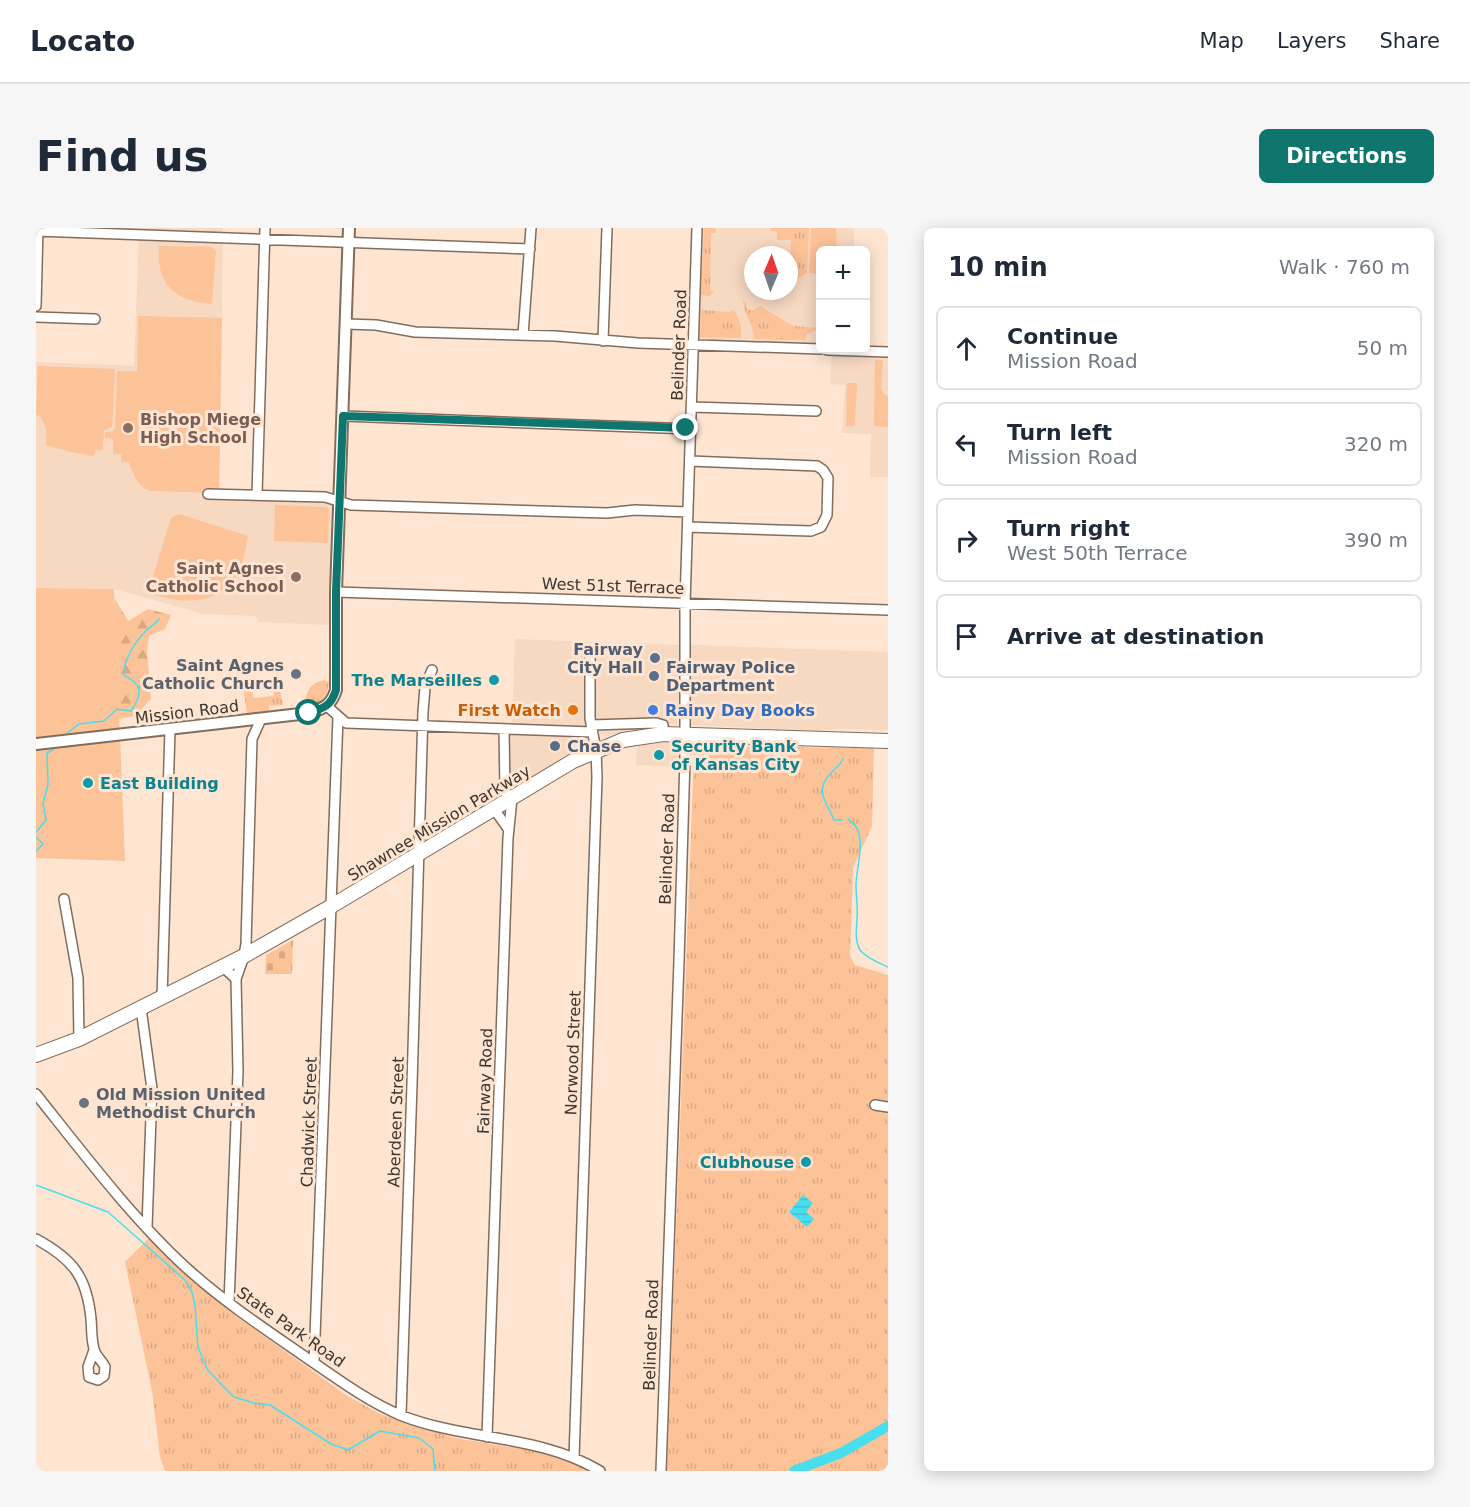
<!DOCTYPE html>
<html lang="en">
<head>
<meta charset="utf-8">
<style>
	:root { --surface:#fff; --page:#f6f6f7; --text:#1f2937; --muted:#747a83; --line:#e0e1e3; --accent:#0f766e }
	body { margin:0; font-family:"DejaVu Sans",sans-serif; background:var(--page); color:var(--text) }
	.controls { position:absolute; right:18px; top:18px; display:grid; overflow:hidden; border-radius:9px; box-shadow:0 3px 15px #0003 }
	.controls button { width:54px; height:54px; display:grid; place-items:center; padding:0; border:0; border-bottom:2px solid var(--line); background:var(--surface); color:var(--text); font:30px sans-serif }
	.compass { position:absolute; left:708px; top:18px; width:54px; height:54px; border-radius:50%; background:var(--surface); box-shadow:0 3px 15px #0003; rotate:2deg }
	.stop { position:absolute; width:18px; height:18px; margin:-14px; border:4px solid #0f766e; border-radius:50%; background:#fff }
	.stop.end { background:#0f766e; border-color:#fff; box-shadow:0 2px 6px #0008 }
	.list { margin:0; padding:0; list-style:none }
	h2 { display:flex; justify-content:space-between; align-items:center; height:78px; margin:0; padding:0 24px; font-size:26px }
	h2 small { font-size:20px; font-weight:400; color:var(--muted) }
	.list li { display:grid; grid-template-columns:39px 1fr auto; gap:18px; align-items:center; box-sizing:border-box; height:84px; margin:0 12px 12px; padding:0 12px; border:2px solid var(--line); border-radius:9px }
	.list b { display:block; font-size:22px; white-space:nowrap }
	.list p { margin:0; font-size:20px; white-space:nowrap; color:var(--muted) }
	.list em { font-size:20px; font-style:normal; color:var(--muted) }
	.icon { flex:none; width:33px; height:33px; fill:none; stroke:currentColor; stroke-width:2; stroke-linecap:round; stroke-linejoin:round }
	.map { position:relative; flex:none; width:852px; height:1243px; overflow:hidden; border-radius:9px }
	header { display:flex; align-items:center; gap:36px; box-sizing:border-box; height:84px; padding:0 30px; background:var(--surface); border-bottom:2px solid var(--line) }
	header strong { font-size:28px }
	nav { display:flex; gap:33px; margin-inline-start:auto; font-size:21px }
	.intro { display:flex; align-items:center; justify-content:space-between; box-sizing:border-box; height:144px; padding:0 36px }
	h1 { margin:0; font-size:42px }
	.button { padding:15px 27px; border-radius:9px; background:var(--accent); color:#fff; font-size:21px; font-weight:700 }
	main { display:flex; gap:36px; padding:0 36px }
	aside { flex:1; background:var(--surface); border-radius:9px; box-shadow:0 3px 15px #0003 }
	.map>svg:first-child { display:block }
</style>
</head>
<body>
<header>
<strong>Locato</strong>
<nav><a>Map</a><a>Layers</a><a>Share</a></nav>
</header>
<div class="intro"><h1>Find us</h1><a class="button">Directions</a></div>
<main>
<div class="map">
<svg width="852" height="1243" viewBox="0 0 852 1243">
	<defs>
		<pattern id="grass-tufts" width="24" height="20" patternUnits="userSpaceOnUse" patternTransform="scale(1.5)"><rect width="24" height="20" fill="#fcc298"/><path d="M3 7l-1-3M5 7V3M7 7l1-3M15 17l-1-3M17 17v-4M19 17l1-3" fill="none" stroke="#d9a783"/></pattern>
		<pattern id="forest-firs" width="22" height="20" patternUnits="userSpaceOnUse" patternTransform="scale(1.5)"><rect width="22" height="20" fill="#fcc298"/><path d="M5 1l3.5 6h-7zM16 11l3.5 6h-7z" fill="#d9a783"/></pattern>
		<pattern id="cemetery-stones" width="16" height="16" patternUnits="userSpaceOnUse" patternTransform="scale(1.5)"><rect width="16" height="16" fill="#fcc298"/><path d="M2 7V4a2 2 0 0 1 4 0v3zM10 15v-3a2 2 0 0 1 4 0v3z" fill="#d9a783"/></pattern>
		<pattern id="water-rules" width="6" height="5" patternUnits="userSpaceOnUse" patternTransform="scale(1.5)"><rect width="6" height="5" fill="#47dff0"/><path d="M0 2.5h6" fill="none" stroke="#3fc0ce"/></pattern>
	</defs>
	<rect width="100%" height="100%" fill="#fee5d2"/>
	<path fill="#f7d8c1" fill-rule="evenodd" d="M4,0H187L186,7Z
		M664,0H818V22H784V117L662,112ZM717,27H753V63H717Z
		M103,8L187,11L183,267L294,273L298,274L295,397L223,394L219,388L168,386L78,361L0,360V134L98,138Z
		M796,123L852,125V249H834L835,206L806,205L809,157L794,156Z
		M479,411L643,417V461L641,497L608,499L570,508L564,506L563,503L487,500L476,497Z
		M655,417L852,424V502L804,501L779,503L653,497Z
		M476,504L550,508L552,513L549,518L479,559L473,556L472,507Z
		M637,514L643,515L646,518V539L600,537L601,516Z"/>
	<path fill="url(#grass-tufts)" d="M668,0H678L680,2V5H675L674,62L678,64L674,68L665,67Z
		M734,0H773L771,45L762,51H754L755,12H741V3H734Z
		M707,73L711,75L710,79L713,82H718L724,78L757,98L784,100L771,106L769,112L718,111C718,97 708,87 707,73Z
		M665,82L693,84L698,82L705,97V110L664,109Z
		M206,450H221L225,452V458L216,459L217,470L238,468V464L244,463L247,477L233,478V484L211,487Z
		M288,452L293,454C292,467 285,479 270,480C268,466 273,455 288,452Z
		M665,518L838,520L836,598L817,640L814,728L819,737L852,747V1243H631L658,526Z
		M113,1010L203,1090L310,1167L344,1186L419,1210L499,1223L538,1235L553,1243H129L124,1229L116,1163L89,1034Z"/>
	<path fill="url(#forest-firs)" d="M79,371L92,393L112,381L135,387L129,401L113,408L111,424L115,471L99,488L75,492Z"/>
	<path fill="url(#cemetery-stones)" d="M257,712L256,746H229L230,727Z"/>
	<path fill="#fcc298" d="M775,0H800L801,22H784V46L773,45Z
		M123,18L176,19L180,23L176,76C138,73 120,56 123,18Z
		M102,88L186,90L183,265L115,263C101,259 98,247 93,234H85V226H77V211L69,210V204H75L79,201L81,143H101Z
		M839,132H847L845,160L848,166L852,168V199L838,198Z
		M2,138L79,141L76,199L68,202L67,222H60L57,228L35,224L10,217C11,204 11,194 0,186Z
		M811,155H821L819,198H810Z
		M239,277L291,279L293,282L292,315L238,313Z
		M143,286L212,308C209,322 208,337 200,348C179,380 143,375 112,365L135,290Z
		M0,360L78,361L89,633L0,630Z
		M742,565L744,598L714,599L713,566Z
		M770,583L784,611L770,618L756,590Z"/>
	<path fill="url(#water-rules)" d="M767,967L777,975L770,984L778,991L771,999L753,984Z"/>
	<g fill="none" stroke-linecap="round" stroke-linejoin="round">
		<path stroke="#47dff0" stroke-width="1.5" d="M29,507L43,496L68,493L81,481L95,483C100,475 108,464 99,455C96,451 91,450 87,446C89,431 98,415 109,404C114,398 119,397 123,391
			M812,591C834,604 820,637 820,657C820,668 822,679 821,690C821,700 818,712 824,722C830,730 843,735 852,739
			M806,592H798C791,574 778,564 794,546C799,541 804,537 807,531
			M0,604L10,592L7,576L12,556L11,525L18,521
			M0,609L7,616L0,623
			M0,957L72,984L149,1052L156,1064L159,1077L162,1119L171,1141L182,1153L198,1169L218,1175L234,1177L295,1216L312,1222L344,1203L383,1210L397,1221L399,1243"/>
		<path stroke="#47dff0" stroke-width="10" d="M758,1243L805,1225L852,1198"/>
		<defs>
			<path id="minor" d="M0,3L494,21
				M0,78L2,0
				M0,89L59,91
				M310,96L340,97L379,104L519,108L602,115L784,121
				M487,107L495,0
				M567,113L571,0
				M791,122L852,124
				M656,179L780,183
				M307,188L655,201
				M172,266L289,269L315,277L536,284L571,285L599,282L652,284
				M221,267L229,0
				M652,299L775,303L785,299L791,287L792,250L787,242L781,238L654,233
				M300,364L852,382
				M292,479L310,495L556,504
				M555,497L620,495L627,497V506
				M458,581L473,602
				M28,671L42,750L43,811
				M187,739L200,751L202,843L193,1075
				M200,751L208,728L210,716L216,511L225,491
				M126,770L134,501
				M105,780L116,861L111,999
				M0,866C47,925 99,994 155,1044C190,1075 229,1101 268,1128C299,1149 329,1172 364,1187C429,1213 503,1206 564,1243
				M839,877L852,879
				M0,1011C37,1031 51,1049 55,1091C56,1101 55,1114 59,1124C61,1129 67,1134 69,1139L68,1148L62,1152L53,1149L52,1139L58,1122
				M278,1135L302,489
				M365,1187L376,856L387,484L389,459L396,442
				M451,1209L472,610L476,570L469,564L468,501
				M538,1230L561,549L560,522L554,490V422
				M625,1243L643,733L649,530V375L661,0"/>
			<path id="major" d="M0,516L273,485C288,480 295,478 300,462V364L313,0"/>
			<path id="highway" d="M0,827L43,811L208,728L294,679L537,533L587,512L627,506L852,513"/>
		</defs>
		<use href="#minor" stroke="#826c5c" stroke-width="12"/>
		<use href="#major" stroke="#826c5c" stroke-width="14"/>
		<use href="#highway" stroke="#826c5c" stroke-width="16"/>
		<use href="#minor" stroke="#fff" stroke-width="9"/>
		<use href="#major" stroke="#fff" stroke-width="10"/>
		<use href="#highway" stroke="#fff" stroke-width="14"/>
	</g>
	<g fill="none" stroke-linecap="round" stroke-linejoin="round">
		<path stroke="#0f766e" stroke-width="8" d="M273,485C288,480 295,478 300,462V364L307,188L650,200"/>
	</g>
	<g fill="#8d6e63" stroke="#fee5d2" stroke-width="2">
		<circle cx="92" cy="200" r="6"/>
		<circle cx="260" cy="349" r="6"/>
	</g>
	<g fill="#5c6f8a" stroke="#fee5d2" stroke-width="2">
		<circle cx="619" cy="430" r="6"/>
		<circle cx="618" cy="448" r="6"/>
		<circle cx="519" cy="518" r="6"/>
	</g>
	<g fill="#6b7280" stroke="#fee5d2" stroke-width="2">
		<circle cx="260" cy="446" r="6"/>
		<circle cx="48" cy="875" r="6"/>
	</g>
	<g fill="#0f9aa8" stroke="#fee5d2" stroke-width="2">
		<circle cx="458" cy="452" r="6"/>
		<circle cx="623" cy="527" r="6"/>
		<circle cx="52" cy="555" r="6"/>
		<circle cx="770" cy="934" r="6"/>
	</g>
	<circle fill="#e8710a" stroke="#fee5d2" stroke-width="2" cx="537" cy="482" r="6"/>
	<circle fill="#3f7fe0" stroke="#fee5d2" stroke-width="2" cx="617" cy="482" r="6"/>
	<g text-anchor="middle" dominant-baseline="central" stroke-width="6" stroke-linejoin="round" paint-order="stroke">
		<g font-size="16" fill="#3f352e" stroke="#fee5d2">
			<text transform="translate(643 117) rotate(-88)">Belinder Road</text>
			<text transform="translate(577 358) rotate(2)">West 51st Terrace</text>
			<text transform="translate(151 484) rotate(-7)">Mission Road</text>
			<text transform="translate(403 595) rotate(-31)">Shawnee Mission Parkway</text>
			<text transform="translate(631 621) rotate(-88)">Belinder Road</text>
			<text transform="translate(537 825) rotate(-88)">Norwood Street</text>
			<text transform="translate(449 853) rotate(-88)">Fairway Road</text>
			<text transform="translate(273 894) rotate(-88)">Chadwick Street</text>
			<text transform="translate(360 894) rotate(-88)">Aberdeen Street</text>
			<text transform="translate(255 1099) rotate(35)">State Park Road</text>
			<text transform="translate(615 1107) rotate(-88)">Belinder Road</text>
		</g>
		<g font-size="16" font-weight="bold" fill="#785e54" stroke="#fee5d2" text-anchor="start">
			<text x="104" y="191">Bishop Miege<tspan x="104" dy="18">High School</tspan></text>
			<text x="248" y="340" text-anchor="end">Saint Agnes<tspan x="248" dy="18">Catholic School</tspan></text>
		</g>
		<g font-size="16" font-weight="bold" fill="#4e5e75" stroke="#fee5d2" text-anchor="start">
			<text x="607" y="421" text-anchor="end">Fairway<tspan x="607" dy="18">City Hall</tspan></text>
			<text x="630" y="439">Fairway Police<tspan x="630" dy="18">Department</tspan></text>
			<text x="531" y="518">Chase</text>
		</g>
		<g font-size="16" font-weight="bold" fill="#5b616d" stroke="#fee5d2" text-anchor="end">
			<text x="248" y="437">Saint Agnes<tspan x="248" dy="18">Catholic Church</tspan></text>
			<text x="60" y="866" text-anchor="start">Old Mission United<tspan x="60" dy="18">Methodist Church</tspan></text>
		</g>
		<g font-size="16" font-weight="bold" fill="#0d838f" stroke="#fee5d2" text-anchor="end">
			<text x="446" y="452">The Marseilles</text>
			<text x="635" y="518" text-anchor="start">Security Bank<tspan x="635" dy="18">of Kansas City</tspan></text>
			<text x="64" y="555" text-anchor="start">East Building</text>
			<text x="758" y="934">Clubhouse</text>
		</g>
		<g font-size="16" font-weight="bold" fill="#c56008" stroke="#fee5d2" text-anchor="end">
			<text x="525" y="482">First Watch</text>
		</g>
		<g font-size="16" font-weight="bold" fill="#366cbe" stroke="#fee5d2" text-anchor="start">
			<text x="629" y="482">Rainy Day Books</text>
		</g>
	</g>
</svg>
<div class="controls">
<button>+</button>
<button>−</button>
</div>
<svg class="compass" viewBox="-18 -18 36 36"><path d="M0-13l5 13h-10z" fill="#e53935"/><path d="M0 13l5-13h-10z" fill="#747a83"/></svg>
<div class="stop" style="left:273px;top:485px"></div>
<div class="stop end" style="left:650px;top:200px"></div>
</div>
<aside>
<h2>10 min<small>Walk · 760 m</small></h2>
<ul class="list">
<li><svg class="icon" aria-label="ahead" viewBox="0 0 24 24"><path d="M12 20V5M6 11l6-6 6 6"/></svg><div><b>Continue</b><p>Mission Road</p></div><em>50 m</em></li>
<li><svg class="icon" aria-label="left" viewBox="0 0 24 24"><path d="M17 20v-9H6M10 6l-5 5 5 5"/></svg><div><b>Turn left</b><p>Mission Road</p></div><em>320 m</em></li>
<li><svg class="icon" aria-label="right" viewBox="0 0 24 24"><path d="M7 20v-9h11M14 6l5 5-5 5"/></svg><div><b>Turn right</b><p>West 50th Terrace</p></div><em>390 m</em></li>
<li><svg class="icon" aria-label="arrive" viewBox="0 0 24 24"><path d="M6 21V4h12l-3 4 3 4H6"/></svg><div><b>Arrive at destination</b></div></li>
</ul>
</aside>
</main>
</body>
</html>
